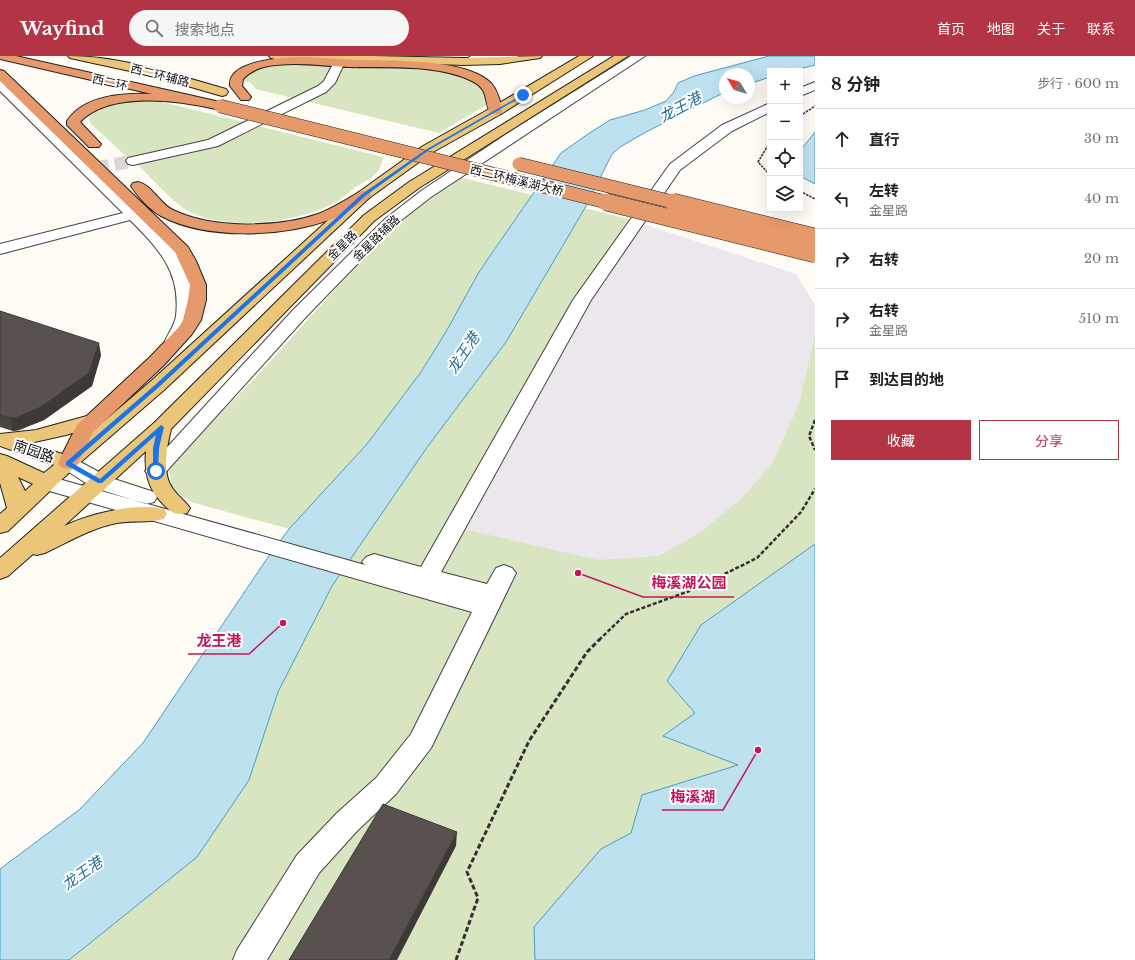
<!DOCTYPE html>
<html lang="zh">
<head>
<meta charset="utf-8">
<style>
	:root { --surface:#fff; --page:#f6f6f6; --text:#202124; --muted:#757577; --line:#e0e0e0; --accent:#b33545 }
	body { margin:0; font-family:"Libre Baskerville","Noto Sans SC",serif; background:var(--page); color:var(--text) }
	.controls { position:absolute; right:12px; top:12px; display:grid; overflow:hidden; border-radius:0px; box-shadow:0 4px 16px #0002 }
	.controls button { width:36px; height:36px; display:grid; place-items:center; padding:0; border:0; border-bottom:1px solid var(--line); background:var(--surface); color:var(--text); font:20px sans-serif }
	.compass { position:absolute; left:719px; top:12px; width:36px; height:36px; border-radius:50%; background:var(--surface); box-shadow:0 4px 16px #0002; rotate:308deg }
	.stop { position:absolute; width:12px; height:12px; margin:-9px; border:3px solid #1a73e8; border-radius:50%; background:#fff }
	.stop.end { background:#1a73e8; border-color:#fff; box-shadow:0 1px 4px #0008 }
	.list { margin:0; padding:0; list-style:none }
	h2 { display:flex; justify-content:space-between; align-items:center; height:52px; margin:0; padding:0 16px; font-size:17px }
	h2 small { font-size:13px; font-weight:400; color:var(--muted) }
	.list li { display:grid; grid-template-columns:26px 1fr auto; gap:12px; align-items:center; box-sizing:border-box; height:60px; padding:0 16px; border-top:1px solid var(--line) }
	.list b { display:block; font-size:15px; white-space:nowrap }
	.list p { margin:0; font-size:13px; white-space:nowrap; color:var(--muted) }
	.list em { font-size:13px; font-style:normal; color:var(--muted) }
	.actions { display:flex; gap:8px; padding:12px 16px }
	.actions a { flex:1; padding:9px 0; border:1px solid var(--accent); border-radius:0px; text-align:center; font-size:14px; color:var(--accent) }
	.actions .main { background:var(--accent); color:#fff }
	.icon { flex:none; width:22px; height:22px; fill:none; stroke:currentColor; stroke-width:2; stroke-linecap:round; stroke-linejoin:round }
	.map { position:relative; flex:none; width:815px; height:904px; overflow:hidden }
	header { display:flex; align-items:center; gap:24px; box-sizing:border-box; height:56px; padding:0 20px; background:var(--accent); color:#fff }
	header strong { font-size:19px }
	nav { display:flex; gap:22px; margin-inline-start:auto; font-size:14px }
	.search { width:280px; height:36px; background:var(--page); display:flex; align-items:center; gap:10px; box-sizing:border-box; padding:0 14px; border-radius:22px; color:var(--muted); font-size:15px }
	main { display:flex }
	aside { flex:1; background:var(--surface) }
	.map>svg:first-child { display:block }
</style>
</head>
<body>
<header>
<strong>Wayfind</strong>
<div class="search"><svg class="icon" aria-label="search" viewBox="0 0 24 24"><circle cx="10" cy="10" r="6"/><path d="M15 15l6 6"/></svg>搜索地点</div>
<nav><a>首页</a><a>地图</a><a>关于</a><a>联系</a></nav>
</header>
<main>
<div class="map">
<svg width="815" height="904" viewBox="0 0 815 904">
	<rect width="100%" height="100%" fill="#fefbf4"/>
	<path fill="#ece6ed" d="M628,163L796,218L815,249V364L784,445L165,904L454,471Z"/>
	<path fill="#d7e6c0" d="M286,8L333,10L320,30L296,43L256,33L250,26H244L242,24C252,11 270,10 286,8Z
		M344,10L441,15L472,22L489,38L486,49L439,77L309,46C327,35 335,30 344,10Z
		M140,44L158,45L248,67L241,71L193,90L129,103L90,67L89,62C101,48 123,46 140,44Z
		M258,70L383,101C382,105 381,112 378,115C373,122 362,127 356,131C349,136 343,142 336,146C299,167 234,174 194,158C176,151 151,121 137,108C180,99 219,91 258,70Z
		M459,121L532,139L479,216L447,274L421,316L367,388L289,473L191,446L172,433L169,413L195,383L255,322L370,195L413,155Z
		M585,152L628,163L454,471L598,504L659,500L701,476L743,441L772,408L799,348L815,279V904H69L197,800L249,724L278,636L332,530L428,390L506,286Z"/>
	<path fill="#bee1f0" stroke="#4c9bc0" d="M769,0H815V9L792,15H770V21L749,28V18H725V36L646,76L620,91L612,98L585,152L506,286L428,390L332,530L278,636L249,724L197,801L69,904H0V813L79,754L143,687L266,504L289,473L367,388L421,316L447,274L479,216L561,97L588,78L610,64L645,54L666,45L674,36L678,27L694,20Z
		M815,76V128L800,120V95Z
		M815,488V904H535L534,871L601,793L631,777L642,739L738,709L663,680L695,657L667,625L701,569Z"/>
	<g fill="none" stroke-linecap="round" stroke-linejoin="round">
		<path stroke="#dad8d2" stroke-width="13" stroke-dasharray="13 6" stroke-linecap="butt" d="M96,112L133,105"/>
		<defs>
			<path id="minor" d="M518,0L516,2L512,3L473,6L469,5L467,3L471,0Z
				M631,0H645L431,141L395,169L305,262L163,419L156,421L149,419L145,415L149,411L293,254L385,163L421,135L505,79Z
				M337,6L341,8L343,10L335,27L326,36L218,90L133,109L128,108L126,105L128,102L208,84L318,30L324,25L333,8Z
				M0,24L4,25L166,182L184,207L192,232L194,261L180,289L174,290L168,289L165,285C168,278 175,268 176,260C181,216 159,193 130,164L0,198V188L123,157L0,35Z
				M815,26V34L800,40V32Z
				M770,47V56L732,75L680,114L591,244L441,516L487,528L496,512L504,509L512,512L516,517L431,692L396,738L357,775L319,817L267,904H233L237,894L297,799L337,757L376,722L411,678L472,556L39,432L36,427L39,422L47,421L55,422L365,509L362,506L366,501L374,498L421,511L573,244L670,108L722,69Z
				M68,401L75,403L108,421L154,436L157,441L154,446L146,448L92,431L61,411L58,407L61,403Z"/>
			<path id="major" d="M68,0C122,0 175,19 226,33L228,36L226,39L222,40L153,20L70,2Z
				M269,0H373L464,2L542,0L540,2L500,8L464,9L275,3L271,2Z
				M579,0H593L501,58L433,96L369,142L164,334L75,411L8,475L0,477V458L7,452L0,427V398L7,400L44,417L54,409L0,390V378L36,374L94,358L101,360L104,364L101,368L150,326L359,136L423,90L491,52ZM101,368L65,399L30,387L66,379ZM18,421L33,428L25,435Z
				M614,0H628L419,132L374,165L171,373C167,391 161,417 173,433C178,440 185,445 190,452L187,457C175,460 171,456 163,448C148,433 144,416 146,395L64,470C89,458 136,446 164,453L167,458L164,463C148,467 133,464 117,467C91,472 68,486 45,497L37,499L33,498L8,520L0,523V502L154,367L364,159L409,126Z"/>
			<path id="highway" d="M0,0H16L220,46L224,47L226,50L224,53L220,54C181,45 111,34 80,66L101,88L99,91H89L67,69V65C84,39 123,37 152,38L0,3Z
				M307,1C323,2 339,3 356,4C390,5 466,2 491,27C498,35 500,45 502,55L501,58H491C483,45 490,34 472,25C438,8 387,12 349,11C321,10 292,5 264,11C256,13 249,17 243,23L242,30L251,41L249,44H241L230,30C227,3 289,1 307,1Z
				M0,14L4,15L188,191L196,205L206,229V244L201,264L192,278L164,309L93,376L78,407L75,411L68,413L61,411L58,407L77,369L150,301L179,271L183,264L188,244L190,229L175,196L0,25Z
				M138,126C152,129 160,148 173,154C212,173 278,172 318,158C333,152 346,144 359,136L364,135L369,136L371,139L369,142C356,150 343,159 329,164C282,181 206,184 161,160C150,154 138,141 131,130L133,127Z"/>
		</defs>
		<use href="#minor" stroke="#434343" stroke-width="2"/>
		<use href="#major" stroke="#212121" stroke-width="2"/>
		<use href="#highway" stroke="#212121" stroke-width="2"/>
		<path stroke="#323232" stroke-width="1.5" stroke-dasharray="2.5 1" stroke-linecap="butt" d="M800,60L815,50
			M770,86L758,106L770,119
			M800,135L815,143"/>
		<path stroke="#323232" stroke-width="2.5" stroke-dasharray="4 2" stroke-linecap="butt" d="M815,364L809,380L815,394
			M599,584L626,558L692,534L757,502L801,456L815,433"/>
		<path stroke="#323232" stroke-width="3" stroke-dasharray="5 2.5" stroke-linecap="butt" d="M456,904L478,842L467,816L529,685L587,596L600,583"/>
		<use href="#minor" fill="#fff" fill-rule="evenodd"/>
		<use href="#major" fill="#ebc678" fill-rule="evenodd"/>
		<use href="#highway" fill="#e6996b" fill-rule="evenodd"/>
		<defs>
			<path id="highway-bridge-far1" d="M220,50L610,147
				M519,108L677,147"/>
			<path id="highway-bridge" d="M606,146L815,198
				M673,146L815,181"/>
		</defs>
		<use href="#highway-bridge-far1" stroke="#212121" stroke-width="14" stroke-linecap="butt"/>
		<use href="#highway-bridge" stroke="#212121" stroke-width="18" stroke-linecap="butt"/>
		<use href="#highway-bridge-far1" stroke="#e6996b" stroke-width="13"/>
		<use href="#highway-bridge" stroke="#e6996b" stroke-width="17"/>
	</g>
	<path fill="#4c4642" d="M0,255L101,299L92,330L44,364L19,374L13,375L0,371Z"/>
	<path fill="#3e3936" d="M99,287L101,299L92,330L44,364L19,374L13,375L10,362Z
		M457,776L456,790L397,904H389Z"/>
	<path fill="#58514d" stroke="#3e3936" d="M0,255L99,287L89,317L41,351L16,362H10L0,359Z
		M383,748L457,776L389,904H289Z"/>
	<path fill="#1a73e8" d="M522,39H525L429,94L365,140L159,331L72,407L100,423L161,369L164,371L159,392L158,416L153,415V392L156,379L102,427H98L66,409V406L155,329L362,138L427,93Z"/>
	<g text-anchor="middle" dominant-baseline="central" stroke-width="4" stroke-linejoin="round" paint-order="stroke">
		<g font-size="12" fill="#101010" stroke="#fff">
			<text transform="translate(160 19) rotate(14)">西二环辅路</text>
			<text transform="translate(110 26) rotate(13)">西二环</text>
			<text transform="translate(517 124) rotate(14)">西二环梅溪湖大桥</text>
			<text transform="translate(376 182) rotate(-44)">金星路辅路</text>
			<text transform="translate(342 189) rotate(-45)">金星路</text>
		</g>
		<g font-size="14" fill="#101010" stroke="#fff">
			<text transform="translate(34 395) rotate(19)">南园路</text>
		</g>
		<g font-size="15" font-style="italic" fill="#256e96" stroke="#fff">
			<text transform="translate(680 51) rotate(-28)">龙王港</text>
			<text transform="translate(463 297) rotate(-56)">龙王港</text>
			<text transform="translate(82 817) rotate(-35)">龙王港</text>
		</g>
	</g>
	<path fill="none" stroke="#c2185b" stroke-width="1.5" d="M578 517L643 541H734M283 567L249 598H188M758 694L723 754H662"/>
	<g fill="#c2185b" stroke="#fff" stroke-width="1.5">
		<circle cx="578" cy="517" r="4"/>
		<circle cx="283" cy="567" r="4"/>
		<circle cx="758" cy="694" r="4"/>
	</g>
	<g font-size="15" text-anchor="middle" font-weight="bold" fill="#c2185b" stroke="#fff" stroke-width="4" stroke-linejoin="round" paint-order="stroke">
		<text x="689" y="532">梅溪湖公园</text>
		<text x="219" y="590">龙王港</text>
		<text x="693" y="746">梅溪湖</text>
	</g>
</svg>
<div class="controls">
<button>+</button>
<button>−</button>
<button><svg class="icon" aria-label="locate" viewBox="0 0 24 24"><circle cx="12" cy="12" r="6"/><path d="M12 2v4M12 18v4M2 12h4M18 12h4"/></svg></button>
<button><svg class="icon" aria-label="layers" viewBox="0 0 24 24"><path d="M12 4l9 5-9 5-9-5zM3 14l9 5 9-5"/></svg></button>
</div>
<svg class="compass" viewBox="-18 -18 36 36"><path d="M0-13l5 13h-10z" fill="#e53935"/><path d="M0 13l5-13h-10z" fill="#757577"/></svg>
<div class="stop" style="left:156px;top:415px"></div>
<div class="stop end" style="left:523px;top:39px"></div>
</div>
<aside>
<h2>8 分钟<small>步行 · 600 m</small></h2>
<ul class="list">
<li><svg class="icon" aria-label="ahead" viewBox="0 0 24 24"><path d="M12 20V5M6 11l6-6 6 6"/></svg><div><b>直行</b></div><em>30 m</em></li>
<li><svg class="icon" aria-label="left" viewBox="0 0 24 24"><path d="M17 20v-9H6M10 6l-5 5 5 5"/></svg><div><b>左转</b><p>金星路</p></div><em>40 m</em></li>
<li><svg class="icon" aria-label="right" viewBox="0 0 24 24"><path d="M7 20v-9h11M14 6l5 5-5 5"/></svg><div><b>右转</b></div><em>20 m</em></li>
<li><svg class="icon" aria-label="right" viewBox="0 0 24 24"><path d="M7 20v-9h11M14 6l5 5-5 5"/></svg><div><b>右转</b><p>金星路</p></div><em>510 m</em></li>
<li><svg class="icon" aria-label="arrive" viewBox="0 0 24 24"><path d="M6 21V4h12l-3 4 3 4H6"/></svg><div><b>到达目的地</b></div></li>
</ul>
<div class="actions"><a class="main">收藏</a><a>分享</a></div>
</aside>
</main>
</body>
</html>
